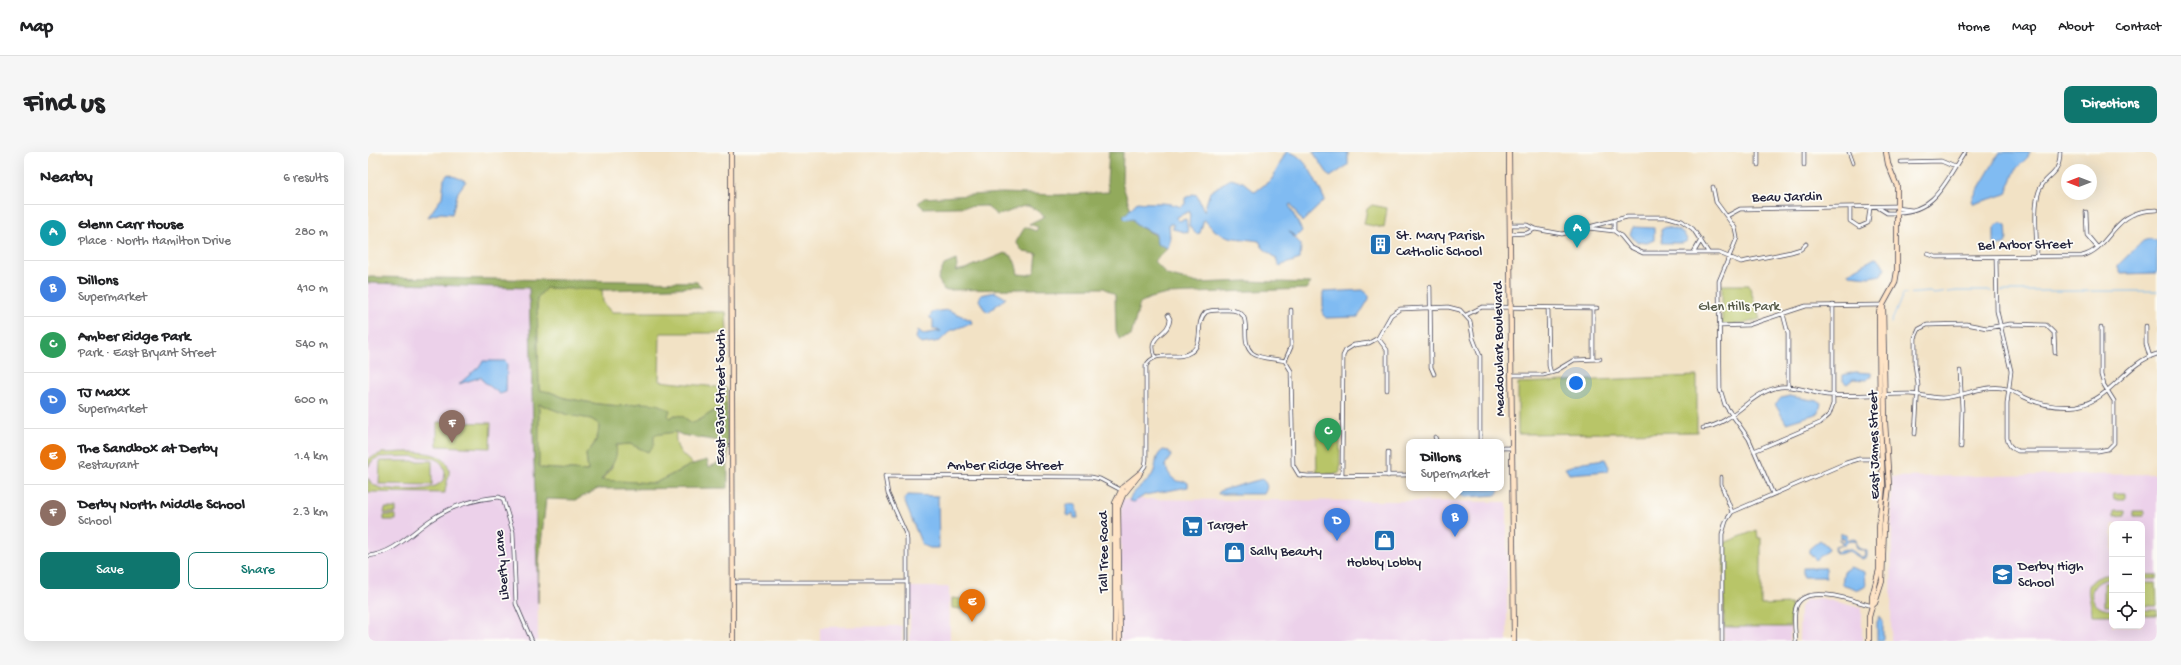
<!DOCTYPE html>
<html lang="en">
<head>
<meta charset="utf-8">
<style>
	:root { --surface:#fff; --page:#f6f6f6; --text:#202124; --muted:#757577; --line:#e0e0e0; --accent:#0f766e }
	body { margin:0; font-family:"Gochi Hand",sans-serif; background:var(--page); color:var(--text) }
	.controls { position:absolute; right:12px; bottom:12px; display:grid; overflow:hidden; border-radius:8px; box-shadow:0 4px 16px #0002 }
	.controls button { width:36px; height:36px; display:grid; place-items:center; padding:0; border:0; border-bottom:1px solid var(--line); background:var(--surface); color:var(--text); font:20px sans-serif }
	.compass { position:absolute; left:1693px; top:12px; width:36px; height:36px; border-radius:50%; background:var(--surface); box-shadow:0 4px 16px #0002; rotate:270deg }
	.you { position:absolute; left:1208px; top:231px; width:14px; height:14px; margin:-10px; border:3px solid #fff; border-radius:50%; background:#1a73e8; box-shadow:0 0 0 6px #1a73e833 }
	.badge { display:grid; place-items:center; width:26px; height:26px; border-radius:50%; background:var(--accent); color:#fff; font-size:13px; font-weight:700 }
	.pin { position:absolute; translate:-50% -33px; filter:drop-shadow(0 1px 2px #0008) }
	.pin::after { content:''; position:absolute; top:21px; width:14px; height:12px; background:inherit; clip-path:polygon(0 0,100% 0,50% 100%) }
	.popup { position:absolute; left:1038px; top:287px; width:98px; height:52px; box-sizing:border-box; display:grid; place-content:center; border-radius:8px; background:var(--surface); filter:drop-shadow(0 1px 3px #0005); font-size:13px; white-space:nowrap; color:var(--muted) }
	.popup b { font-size:15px; color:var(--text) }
	.popup::after { content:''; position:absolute; left:50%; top:100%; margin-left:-8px; border:8px solid transparent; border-top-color:var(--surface) }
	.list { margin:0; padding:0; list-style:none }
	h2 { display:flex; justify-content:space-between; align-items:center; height:52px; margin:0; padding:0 16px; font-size:17px }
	h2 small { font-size:13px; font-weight:400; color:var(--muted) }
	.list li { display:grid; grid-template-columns:26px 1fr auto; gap:12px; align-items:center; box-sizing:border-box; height:56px; padding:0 16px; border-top:1px solid var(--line) }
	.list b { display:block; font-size:15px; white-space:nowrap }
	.list p { margin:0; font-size:13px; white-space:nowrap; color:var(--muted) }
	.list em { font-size:13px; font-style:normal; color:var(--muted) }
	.actions { display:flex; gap:8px; padding:12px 16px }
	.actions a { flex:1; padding:9px 0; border:1px solid var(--accent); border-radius:8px; text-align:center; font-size:14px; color:var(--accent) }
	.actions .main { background:var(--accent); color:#fff }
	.icon { flex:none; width:22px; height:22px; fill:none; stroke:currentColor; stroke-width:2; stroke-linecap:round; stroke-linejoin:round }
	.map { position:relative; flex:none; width:1789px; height:489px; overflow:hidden; border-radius:8px }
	header { display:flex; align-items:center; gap:24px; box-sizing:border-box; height:56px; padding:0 20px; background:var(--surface); border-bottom:1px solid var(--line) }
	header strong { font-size:19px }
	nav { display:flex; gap:22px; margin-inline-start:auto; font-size:14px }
	.intro { display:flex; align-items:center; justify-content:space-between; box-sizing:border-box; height:96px; padding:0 24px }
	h1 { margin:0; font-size:28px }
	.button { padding:10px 18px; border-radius:8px; background:var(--accent); color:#fff; font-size:14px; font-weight:700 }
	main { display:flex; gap:24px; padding:0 24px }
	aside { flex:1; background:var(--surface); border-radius:8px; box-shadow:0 4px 16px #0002 }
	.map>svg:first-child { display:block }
</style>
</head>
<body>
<header>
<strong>Map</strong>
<nav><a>Home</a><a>Map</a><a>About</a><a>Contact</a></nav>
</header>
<div class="intro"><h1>Find us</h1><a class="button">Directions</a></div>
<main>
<aside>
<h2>Nearby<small>6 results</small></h2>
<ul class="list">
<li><span class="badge" style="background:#0f9aa8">A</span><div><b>Glenn Carr House</b><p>Place · North Hamilton Drive</p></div><em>280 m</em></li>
<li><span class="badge" style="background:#3f7fe0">B</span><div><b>Dillons</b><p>Supermarket</p></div><em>410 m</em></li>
<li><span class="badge" style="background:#2e9e5b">C</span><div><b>Amber Ridge Park</b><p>Park · East Bryant Street</p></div><em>540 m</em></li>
<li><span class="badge" style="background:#3f7fe0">D</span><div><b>TJ Maxx</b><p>Supermarket</p></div><em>600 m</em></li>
<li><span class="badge" style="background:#e8710a">E</span><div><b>The Sandbox at Derby</b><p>Restaurant</p></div><em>1.4 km</em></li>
<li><span class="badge" style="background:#8d6e63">F</span><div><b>Derby North Middle School</b><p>School</p></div><em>2.3 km</em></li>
</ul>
<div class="actions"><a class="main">Save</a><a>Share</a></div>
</aside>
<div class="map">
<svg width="1789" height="489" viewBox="0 0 1789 489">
	<rect width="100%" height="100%" fill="#fdfcf7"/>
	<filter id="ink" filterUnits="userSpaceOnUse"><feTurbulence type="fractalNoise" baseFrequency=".025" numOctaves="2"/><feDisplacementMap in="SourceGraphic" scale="8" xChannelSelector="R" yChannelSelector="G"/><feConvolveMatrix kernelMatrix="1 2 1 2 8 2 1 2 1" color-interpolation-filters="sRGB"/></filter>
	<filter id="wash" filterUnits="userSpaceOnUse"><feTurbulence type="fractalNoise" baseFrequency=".012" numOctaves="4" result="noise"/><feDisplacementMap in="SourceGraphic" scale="16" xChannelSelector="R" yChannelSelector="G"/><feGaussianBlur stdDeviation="0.9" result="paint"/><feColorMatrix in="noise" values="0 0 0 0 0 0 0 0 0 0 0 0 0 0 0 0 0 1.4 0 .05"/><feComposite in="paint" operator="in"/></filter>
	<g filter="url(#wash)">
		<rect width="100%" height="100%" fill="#f2e2c5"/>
		<path fill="#ecd1ea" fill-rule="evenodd" d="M0,130H167L170,489H0Z
			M1789,322V489H1523L1524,325ZM1744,372H1774V474H1744Z
			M753,347L1139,350V489H752Z
			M542,435H581L582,489H542Z
			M1452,446L1494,456V489H1431L1432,455L1438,448Z
			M534,474V489H452V475Z
			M1356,475H1422V489H1356Z"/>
		<path fill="#b8c567" stroke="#6d7451" d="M1004,53L1019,56L1016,76L996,72L999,57Z
			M1354,133H1381L1392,167L1375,172L1354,173Z
			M178,136L234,137L235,150L243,160H358L359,181H292L291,229L359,236V251C346,256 338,267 324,271L314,264L307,263L302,266L274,251L253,254L230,252L197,246L182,240L171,239L169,146Z
			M1329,224V280L1150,282V231Z
			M171,252L200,263L223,267L231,272C231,285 227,292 218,302L220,319L173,316L170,314Z
			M69,270L123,271L122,296L69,294Z
			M948,279H972V320L970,322H949Z
			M308,280C306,296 313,302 325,312L287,331L233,329L244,315L248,293L262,292L280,300L286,282Z
			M14,301C32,301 76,294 81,317C82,325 77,333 77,341L0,340V326L4,332L12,336C27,337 77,344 77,321C77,315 73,309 67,307C58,303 23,305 12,305L5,308L0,315L1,306Z
			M12,309H64V333L11,332Z
			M1745,342H1757V348H1746Z
			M17,356H28V361H16Z
			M1746,359H1757V364L1746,365Z
			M1765,359H1776V364H1765Z
			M16,363H28V368H16Z
			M1389,378L1390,386H1393V453L1423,452L1422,475H1356V391Z
			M1737,423H1744V427C1717,427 1717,458 1744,458V463H1724C1724,446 1710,430 1737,423Z
			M1774,423H1789V427H1774Z
			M1736,431H1744V454H1736Z
			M1774,431H1788L1789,454H1774Z
			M602 451a5 5 0 1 1 10 0a5 5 0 1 1-10 0Z
			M584,446L602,448V458L584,456Z
			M1774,458H1789V463H1774Z"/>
		<path fill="#92aa5c" stroke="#5a664c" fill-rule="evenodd" d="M741,0H755L754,31L768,73L793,86L800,96L786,109L799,123L830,131L879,129L943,131L938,137L799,142L782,146L772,151L763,184L751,187L748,179L747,143L736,136L576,138L570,127L576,113L588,108L589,115L587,119L597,117L637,101C647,104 648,113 650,122L660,123L667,120L669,102L655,100L648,90L657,75L668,79L670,75L661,72L677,64C672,61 666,56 660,54C652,53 640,62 629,63L618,54L555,56L550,51L556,46L634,41L690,43L741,40L739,30Z
			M0,125L329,130L334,135L239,138L178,136L169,146L171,238L182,240L197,246L230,252L252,254L274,251L289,252L302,258L300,264L302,266L307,263L314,264L324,271C338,267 346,256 359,251L360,336L230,337L208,348L178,347L171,410L170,451L161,136L0,131ZM171,252L200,263L223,267L231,272C231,285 227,293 218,302L220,319L173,316L171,314ZM308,280L314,283L351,289L353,293L351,311L341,315L339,308L325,312L287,331L233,328C241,317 251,308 248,293L262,292L280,300L286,293V283Z"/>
		<path fill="#80bbf2" stroke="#516e96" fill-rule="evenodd" d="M918,0C938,0 949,33 957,48L934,70L923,52L921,53L934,79L928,85L920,79L933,92L932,107L911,114L908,106L895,96L891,89C867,85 852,89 836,67L832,81L828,82L821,74L822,59L809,65L810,69L818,67L820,81L805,77V72H801L802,87L800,96L789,92L788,82L768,73L765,67L758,68L755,65L769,50C783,52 800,49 813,55L817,52V46L825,42L829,43L836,59L842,40L862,27L875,30L887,40L904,27Z
			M945,0H980V13L962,25Z
			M1632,0H1662L1660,5L1648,17L1638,42L1606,52L1604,49L1606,44Z
			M80,22L98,29L90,40L84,62L73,61L60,65L74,45L76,27Z
			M1632,70L1638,73L1639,87L1636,93L1630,94L1626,91V76Z
			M1265,75L1286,76V88L1279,91L1268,90L1262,82Z
			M1298,75C1306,77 1318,79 1319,89L1315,91H1294L1293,78Z
			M1781,87L1789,88V121L1753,122L1749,114L1775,89Z
			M1507,106L1512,108L1517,116L1513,123L1501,125L1481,123L1480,121Z
			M995,138L1001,143V147L990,165L958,166L955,163V140Z
			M627,140L638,146L620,160L616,157L611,148L613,143Z
			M580,158L603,168L604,171L582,179L572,189L553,192L548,186L550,178L555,182L573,179L565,177V169L562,166L564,160Z
			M115,209H137L139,211L138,240L132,242L115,229L113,225L91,232L113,213Z
			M1487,220L1503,221L1504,224L1498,228L1485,227L1479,232L1475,229V223Z
			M1421,244L1450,249L1453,251L1451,261L1418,271L1407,252L1413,246Z
			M795,298L801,299L803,304L797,313C801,323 806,332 817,329L820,331V335L777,343L766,350L761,349C764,338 778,333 784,323C790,313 785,305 795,298Z
			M1237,307L1241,315L1240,319L1201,322L1197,316L1215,310Z
			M894,327C900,333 900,335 896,342H850L851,339Z
			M1090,336H1131L1130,341L1127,343L1098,345L1094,344Z
			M540,343L570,344L571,396H562L554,393L536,348Z
			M699,352L708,353L710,366H706L705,361L701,364L698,363Z
			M1472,382H1479L1480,389L1483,386L1488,388L1490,396L1499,399V405L1494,407L1481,399L1471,402L1468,401L1466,398L1467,394L1475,392L1470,387L1477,391V387L1472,386ZM1482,388L1487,389L1489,397L1497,399L1498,404L1493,405L1482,397L1468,400L1467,397L1469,394L1477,393Z
			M1452,388L1459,394L1460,398L1448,408L1441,401V397Z
			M1482,415L1497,420L1498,434L1491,438L1474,432L1476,419Z
			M1435,416H1458V425H1435Z
			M1512,464L1515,470V489H1509V470Z"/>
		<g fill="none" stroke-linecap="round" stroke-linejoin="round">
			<path stroke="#80bbf2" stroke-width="1" d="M1633,139H1789
				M1523,171L1535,142L1562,140L1565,142L1588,139H1623"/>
		</g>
	</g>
	<g filter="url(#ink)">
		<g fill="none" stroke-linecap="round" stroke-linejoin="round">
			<defs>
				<path id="street" d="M1390,0V13
					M1436,0V13
					M1481,0L1485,11
					M1533,10L1573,9L1587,15
					M1345,35L1348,50L1367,76L1369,86L1351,129L1352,237L1357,253L1381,287L1405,342
					M1482,56V69L1491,75L1500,71L1502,56
					M1511,56L1519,61H1529
					M1529,56L1544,58
					M1529,60C1567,61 1578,28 1597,0
					M1718,60L1719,83L1729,95
					M1359,64L1372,57L1528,54
					M1246,68V79
					M1142,73H1159L1167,77L1194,82L1259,65H1300L1314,69L1325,77L1340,100
					M1220,76L1246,79L1253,84L1262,95L1275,101H1351L1373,110L1423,100L1433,97L1438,92
					M1142,82L1159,81L1167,77
					M1326,100L1333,88
					M1560,102L1568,105L1714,104C1745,96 1742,58 1789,58
					M1628,105L1629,159L1643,219L1639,252V286C1640,293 1643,296 1650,299H1730L1740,297L1746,291V249L1736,233L1733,223V175
					M1669,105C1669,87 1665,56 1671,39C1678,21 1692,26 1692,0
					M1062,135L1063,215L1066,222
					M1180,156L1181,214L1183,221
					M1225,156V207
					M1415,162L1420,181V235
					M1098,163L1114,155L1229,156
					M1351,174L1380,173L1438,154L1515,153
					M1778,174V192L1782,205
					M1010,186L1019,198V238
					M787,205C778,181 801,185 802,167L800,163
					M917,209L923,219L925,313L931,323L940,324L1041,323
					M917,209L923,195V158
					M1592,219L1594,257L1593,295
					M1143,223H1175L1186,220L1206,208L1232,207
					M1335,276C1366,272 1381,240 1412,235C1428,233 1443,241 1459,243C1486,245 1514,242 1541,242C1552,242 1563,246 1574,246C1594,245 1614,233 1634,236C1642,237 1648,241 1656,245C1672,253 1690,256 1709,254C1743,248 1757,211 1789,202
					M1547,282L1550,233L1547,212V186L1551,177L1559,173L1598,172L1619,176L1642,172L1678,173L1686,181L1687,201
					M1067,285L1069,290
					M1133,296H1144
					M1386,299L1452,271L1461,263L1465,252V153
					M1020,300V324
					M772,321L777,314L778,308V214C787,196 809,210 823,200C837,191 826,171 838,160C845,157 853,158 860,158C890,158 869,187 884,201C893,208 907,206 917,209
					M974,324L975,204L978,198L986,193L1001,191L1010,186L1023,163L1032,157L1080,155L1092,158L1102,169L1105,186L1112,204V290
					M1353,325V332L1364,360
					M0,404C26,401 41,383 61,369C81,355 107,347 131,345L135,347L145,380L148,452L164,489
					M365,430H539
					M539,489V388L538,382L520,342L517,324L723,325L732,327L753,338
					M1354,489V382L1358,369L1364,360L1478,311L1491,307H1514
					M1428,489C1427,479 1425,465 1428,455C1436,430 1487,449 1504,454"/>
				<path id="secondary" d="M363,0L365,489
					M1141,0L1146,489
					M1515,153L1517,270L1521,334L1516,375L1514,429L1507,451L1504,454V445L1511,418V377L1515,333L1512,272L1511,160L1527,131L1529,119V34L1520,12L1518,0
					M747,489V351L755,335L772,321
					M752,489L750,356L755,343L771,323
					M1501,489V465L1504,454"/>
			</defs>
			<use href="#street" stroke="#413f50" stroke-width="4.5"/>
			<use href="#secondary" stroke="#413f50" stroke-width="6"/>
			<use href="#street" stroke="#fff" stroke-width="3"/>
			<use href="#secondary" stroke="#ffe4c6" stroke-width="4.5"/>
		</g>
	</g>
	<defs>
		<symbol id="building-square" viewBox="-11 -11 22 22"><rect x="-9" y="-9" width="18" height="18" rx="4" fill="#1f6fb2" stroke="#fdfcf7"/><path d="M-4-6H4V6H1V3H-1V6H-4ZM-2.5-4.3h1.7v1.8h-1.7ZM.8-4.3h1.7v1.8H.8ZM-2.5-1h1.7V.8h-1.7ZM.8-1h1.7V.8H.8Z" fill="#fff"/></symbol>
		<symbol id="supermarket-square" viewBox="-11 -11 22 22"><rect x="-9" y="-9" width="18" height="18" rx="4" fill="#1f6fb2" stroke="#fdfcf7"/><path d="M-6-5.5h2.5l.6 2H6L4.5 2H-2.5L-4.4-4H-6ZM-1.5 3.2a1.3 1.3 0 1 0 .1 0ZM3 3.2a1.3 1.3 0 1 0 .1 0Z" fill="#fff"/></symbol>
		<symbol id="shop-square" viewBox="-11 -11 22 22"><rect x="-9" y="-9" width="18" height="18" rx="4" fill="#1f6fb2" stroke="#fdfcf7"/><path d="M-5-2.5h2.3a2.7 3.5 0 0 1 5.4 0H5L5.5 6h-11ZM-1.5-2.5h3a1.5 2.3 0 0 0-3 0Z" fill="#fff"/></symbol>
		<symbol id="school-square" viewBox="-11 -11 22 22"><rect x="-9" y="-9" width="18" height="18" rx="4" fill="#1f6fb2" stroke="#fdfcf7"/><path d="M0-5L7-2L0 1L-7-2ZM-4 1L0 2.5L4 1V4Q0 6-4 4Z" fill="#fff"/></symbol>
	</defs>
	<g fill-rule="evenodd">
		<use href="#building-square" x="1000" y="80" width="25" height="25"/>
		<use href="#supermarket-square" x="812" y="362" width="25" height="25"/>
		<use href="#shop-square" x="1004" y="376" width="25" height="25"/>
		<use href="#shop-square" x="854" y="388" width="25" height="25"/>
		<use href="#school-square" x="1622" y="410" width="25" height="25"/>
	</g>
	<g text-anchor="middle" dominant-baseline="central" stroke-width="3.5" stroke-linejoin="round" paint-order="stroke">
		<g font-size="14" fill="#22223b" stroke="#fdfcf7">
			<text transform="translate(1419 46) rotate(-1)">Beau Jardin</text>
			<text transform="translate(1657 94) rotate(-1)">Bel Arbor Street</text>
			<text transform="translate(1132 197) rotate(-91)">Meadowlark Boulevard</text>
			<text transform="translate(353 245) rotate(-90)">East 63rd Street South</text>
			<text transform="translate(1507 293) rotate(-91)">East James Street</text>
			<text x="637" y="314">Amber Ridge Street</text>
			<text transform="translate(736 400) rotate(-90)">Tall Tree Road</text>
			<text transform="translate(135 413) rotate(-95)">Liberty Lane</text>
		</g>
		<g font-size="14" fill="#22223b" stroke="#fdfcf7" text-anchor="start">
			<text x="1028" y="84">St. Mary Parish<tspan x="1028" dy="16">Catholic School</tspan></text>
			<text x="840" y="374">Target</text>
			<text x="882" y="400">Sally Beauty</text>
			<text x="1016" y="411" text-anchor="middle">Hobby Lobby</text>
			<text x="1650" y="415">Derby High<tspan x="1650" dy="16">School</tspan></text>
		</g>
		<g font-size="14" fill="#565b4a" stroke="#fdfcf7">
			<text x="1371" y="155">Glen Hills Park</text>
		</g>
	</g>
</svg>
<div class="controls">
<button>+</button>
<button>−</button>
<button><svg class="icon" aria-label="locate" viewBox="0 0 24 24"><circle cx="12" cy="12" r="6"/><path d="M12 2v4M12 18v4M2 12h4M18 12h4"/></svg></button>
</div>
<svg class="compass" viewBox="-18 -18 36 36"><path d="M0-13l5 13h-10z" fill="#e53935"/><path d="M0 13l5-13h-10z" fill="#757577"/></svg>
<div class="you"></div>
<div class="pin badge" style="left:1209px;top:96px;background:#0f9aa8">A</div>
<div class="pin badge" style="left:1087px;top:385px;background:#3f7fe0">B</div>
<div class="popup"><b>Dillons</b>Supermarket</div>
<div class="pin badge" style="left:960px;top:299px;background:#2e9e5b">C</div>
<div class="pin badge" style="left:969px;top:389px;background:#3f7fe0">D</div>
<div class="pin badge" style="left:604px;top:470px;background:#e8710a">E</div>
<div class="pin badge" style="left:84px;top:291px;background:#8d6e63">F</div>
</div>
</main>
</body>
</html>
